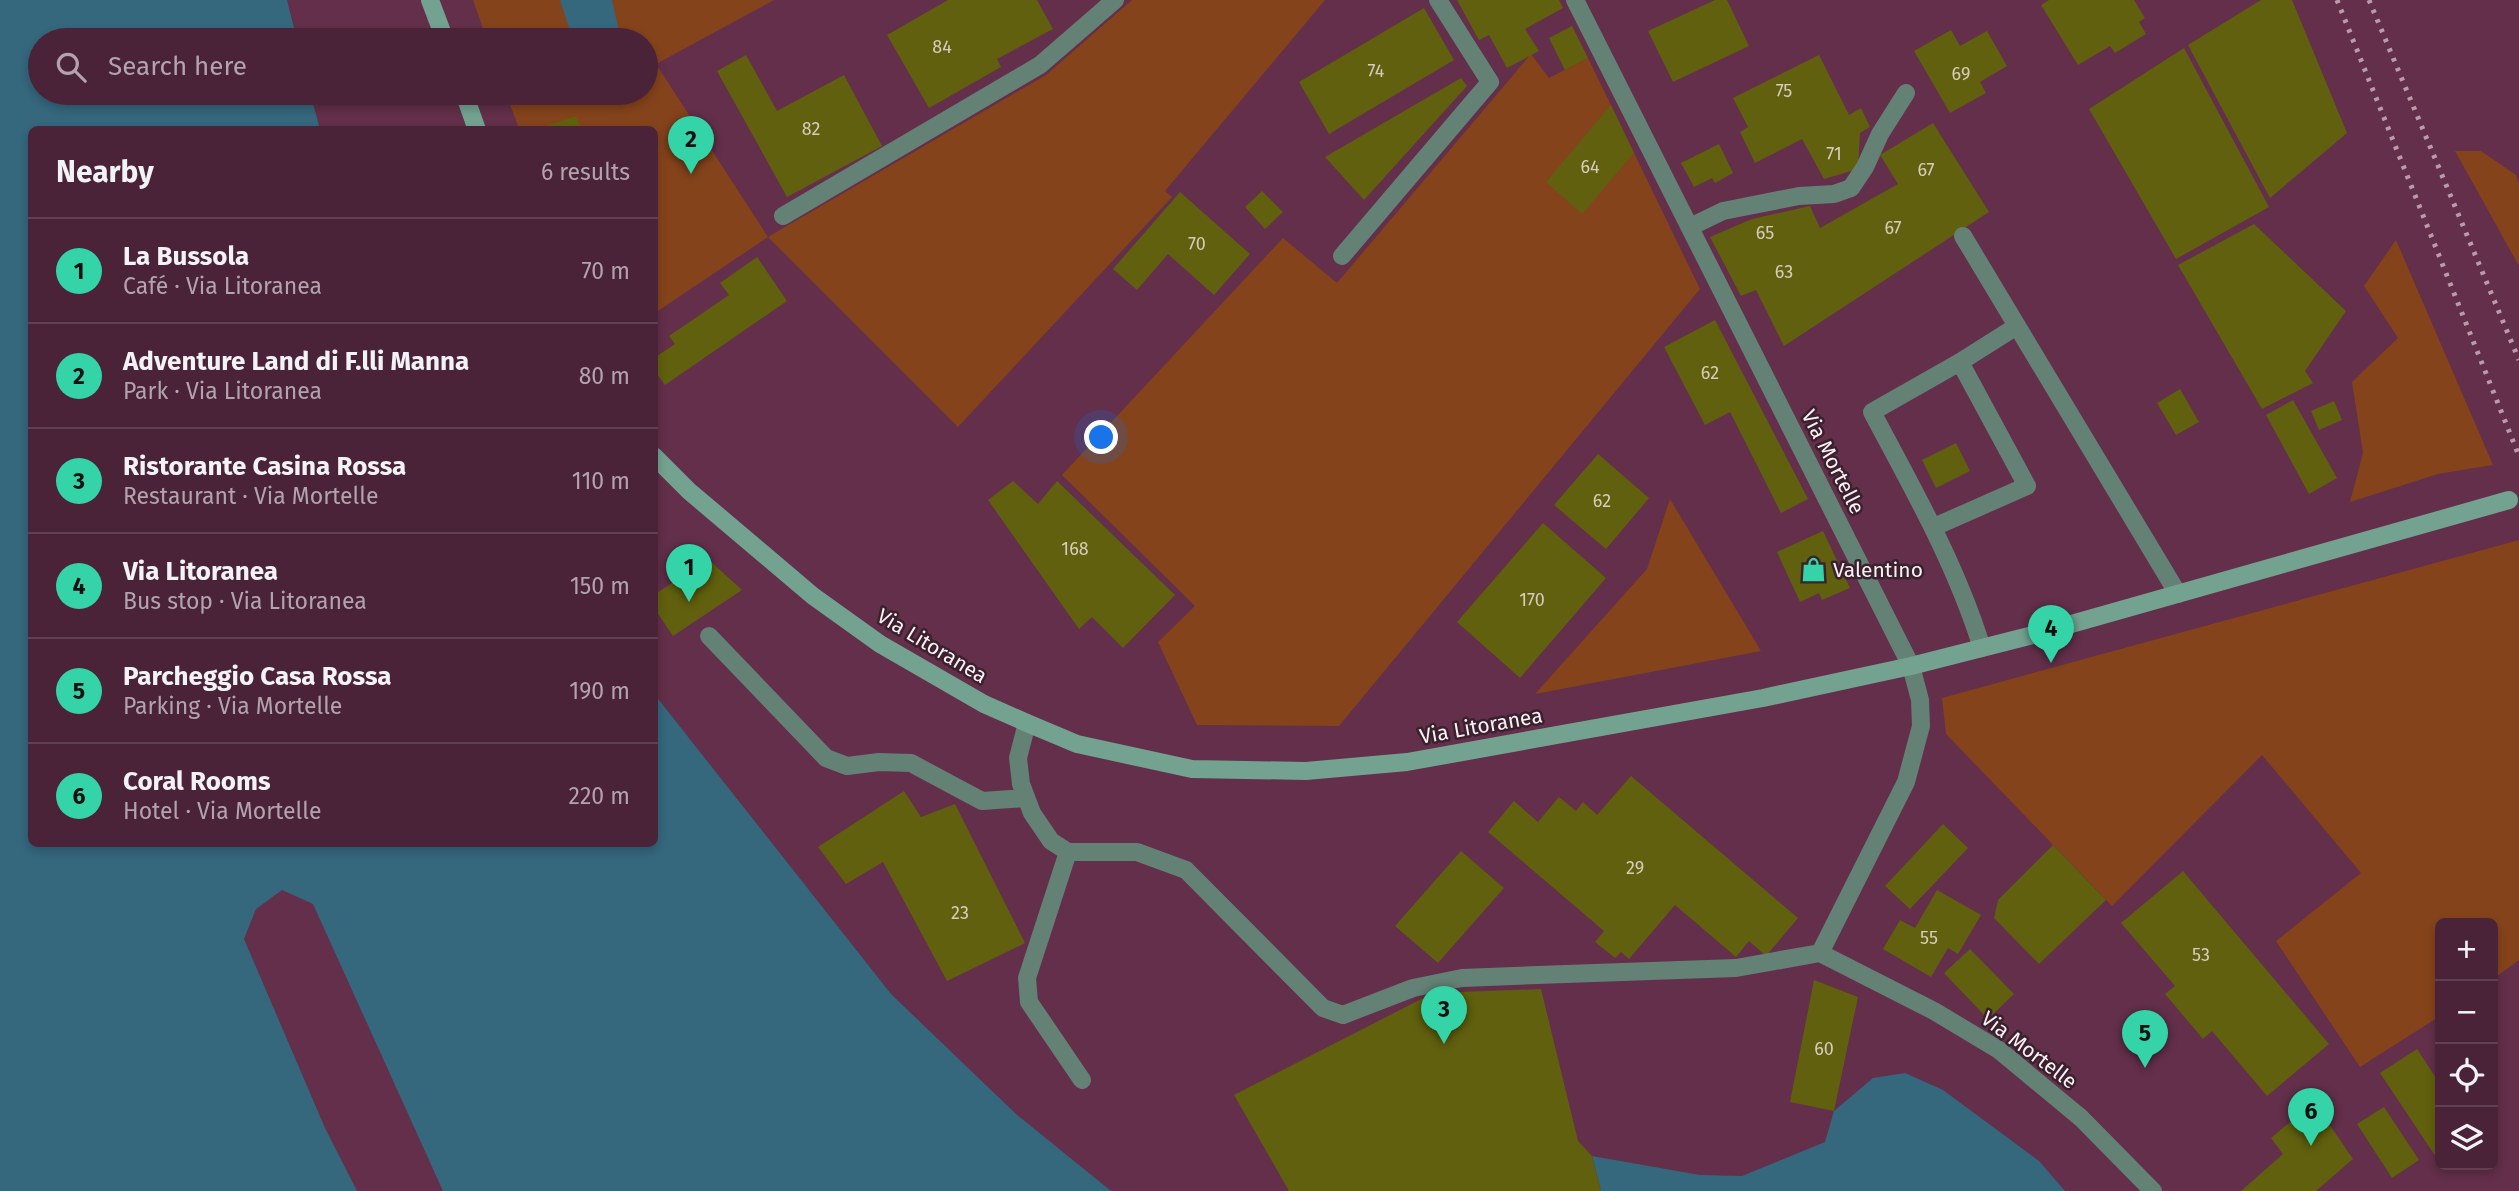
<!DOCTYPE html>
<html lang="en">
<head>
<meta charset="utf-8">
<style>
	:root { --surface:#4a2338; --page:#542f43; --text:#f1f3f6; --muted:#b2a4ae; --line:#614053; --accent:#34d4a8 }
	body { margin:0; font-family:"Fira Sans",sans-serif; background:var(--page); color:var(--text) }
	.controls { position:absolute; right:21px; bottom:21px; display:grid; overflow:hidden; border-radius:10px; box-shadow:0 4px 10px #0003 }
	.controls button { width:63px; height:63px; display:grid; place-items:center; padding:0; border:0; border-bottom:2px solid var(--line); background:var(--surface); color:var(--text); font:35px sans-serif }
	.you { position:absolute; left:1102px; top:438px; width:24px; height:24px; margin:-18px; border:5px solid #fff; border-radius:50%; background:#1a73e8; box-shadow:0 0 0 10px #1a73e833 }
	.badge { display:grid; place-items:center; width:46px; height:46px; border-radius:50%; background:var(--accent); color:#111; font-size:23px; font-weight:700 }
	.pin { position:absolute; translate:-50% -58px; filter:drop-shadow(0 2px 4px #0008) }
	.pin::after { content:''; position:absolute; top:37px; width:24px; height:21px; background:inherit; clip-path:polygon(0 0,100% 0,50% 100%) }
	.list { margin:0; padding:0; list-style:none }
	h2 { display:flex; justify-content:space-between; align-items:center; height:91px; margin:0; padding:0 28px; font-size:30px }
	h2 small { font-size:23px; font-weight:400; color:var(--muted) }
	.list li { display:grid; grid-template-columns:46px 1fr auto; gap:21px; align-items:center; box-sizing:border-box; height:105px; padding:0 28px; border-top:2px solid var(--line) }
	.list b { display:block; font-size:26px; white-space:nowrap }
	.list p { margin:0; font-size:23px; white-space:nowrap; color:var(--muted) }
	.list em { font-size:23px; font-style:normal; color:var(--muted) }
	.icon { flex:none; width:38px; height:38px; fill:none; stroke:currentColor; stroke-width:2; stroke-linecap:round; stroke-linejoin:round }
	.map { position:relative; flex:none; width:2519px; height:1191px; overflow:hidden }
	.search { position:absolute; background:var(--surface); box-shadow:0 4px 10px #0003; left:28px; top:28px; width:630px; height:77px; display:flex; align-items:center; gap:18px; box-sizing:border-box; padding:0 24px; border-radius:38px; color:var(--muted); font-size:26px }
	.panel { position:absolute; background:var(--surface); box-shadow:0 4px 10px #0003; left:28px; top:126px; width:630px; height:721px; border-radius:10px }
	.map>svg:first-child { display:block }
</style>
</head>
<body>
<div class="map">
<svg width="2519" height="1191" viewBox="0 0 2519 1191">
	<rect width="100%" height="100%" fill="#632f4a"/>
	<path fill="#84431b" d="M473,0H774L656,64L768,237L1046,75L1132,0H1325L1165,191L1172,197L958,427L768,237L655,313L654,130L519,129L506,93H646V40H487Z
		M1531,54L1549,78L1588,58L1700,289L1339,726L1197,725L1158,642L1195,606L1062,475L1283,238L1337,283Z
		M2455,151H2481L2516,175L2519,183V266Z
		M2396,240L2493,465L2438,474L2350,502L2363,453L2352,382L2398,338L2364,286Z
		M1670,499L1761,651L1535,694L1647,569Z
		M2519,540V960L2493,979V923H2440V1016L2360,1067L2276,941L2361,873L2262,755L2112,906L1946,734L1942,698Z"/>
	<path fill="#35677d" d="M0,0H287L297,40H40V93H310L320,129L32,130V844H654L655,695L891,994L1016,1114L1111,1191H0Z
		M560,0H612L621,40H573Z
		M1905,1073L1943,1090L2039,1161L2065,1191H1601L1592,1156L1700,1175L1742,1176L1825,1142L1834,1111L1873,1078Z"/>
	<path fill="#632f4a" d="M282,890L313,904L443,1191H357L325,1128L244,939L256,909Z"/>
	<path fill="#61600e" d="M948,0H1037L1053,29L997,59L1001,67L929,108L887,35Z
		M1457,0H1559L1563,8L1525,29L1539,51L1507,68L1489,35L1479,40Z
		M1715,0H1727L1749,46L1673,82L1648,31Z
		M2049,0H2134L2145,18L2139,22L2146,34L2115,53L2110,46L2078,65L2041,5Z
		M2261,0H2292L2347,133L2270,198L2188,45Z
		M1424,8L1454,60L1329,134L1299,82Z
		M1572,26L1588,58L1565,70L1549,38Z
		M1951,30L1960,46L1987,31L2007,66L1980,82L1986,93L1950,113L1914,51Z
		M2184,48L2269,207L2176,259L2089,109Z
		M746,55L777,111L844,75L882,146L787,197L717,71Z
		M1819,55L1849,115L1861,108L1870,127L1860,133L1858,169L1824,179L1802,139L1755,163L1740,132L1748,127L1733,98Z
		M1461,78L1467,86L1364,200L1325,157Z
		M1611,105L1634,153L1582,214L1546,182Z
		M576,116L581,130H538V129Z
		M1933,123L1989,212L1784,346L1756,290L1741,296L1710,237L1752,219L1810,206L1820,228L1898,184L1880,155Z
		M1719,144L1733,173L1715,183L1712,178L1694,187L1681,163Z
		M1262,191L1283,212L1265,229L1245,207Z
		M1180,192L1250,254L1214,295L1168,254L1137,290L1113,269Z
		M2254,224L2346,311L2305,371L2313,383L2262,409L2178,265Z
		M757,257L787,301L665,385L654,370V358L675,344L669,336L729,295L720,283Z
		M1715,320L1808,499L1781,513L1730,412L1705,425L1664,347Z
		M2180,389L2199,422L2176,435L2157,403Z
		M2293,400L2337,478L2309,494L2266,415Z
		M2334,401L2342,420L2319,430L2311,411Z
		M1956,443L1970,471L1936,488L1922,460Z
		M1598,454L1649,498L1606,549L1554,505Z
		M1013,481L1038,504L1057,481L1175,595L1123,648L1092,617L1079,629L988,500Z
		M1543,523L1606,578L1520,678L1457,622Z
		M1823,531L1850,588L1822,600L1819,593L1800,602L1777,552Z
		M708,559L742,590L673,636L654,608V595Z
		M1631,776L1798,918L1766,956L1749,941L1736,957L1675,905L1629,959L1621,952L1615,958L1595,942L1604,931L1488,832L1514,801L1538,822L1559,797L1576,811L1583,802L1597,815Z
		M904,791L921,817L955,804L1025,943L947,981L883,862L846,884L818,847Z
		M1943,824L1968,848L1910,909L1885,886Z
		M2053,845L2106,900L2039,964L1994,918L1998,900Z
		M1461,851L1504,888L1438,963L1395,926Z
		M2183,871L2329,1044L2267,1096L2212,1031L2203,1039L2165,994L2175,986L2121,923Z
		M1937,890L1981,915L1958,954L1948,948L1931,977L1883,949L1900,920L1915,928Z
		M1970,949L2014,994L1988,1019L1944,973Z
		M1814,980L1858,997L1834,1111L1790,1102Z
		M1541,989L1578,1141L1592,1156L1601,1191H1289L1234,1095L1433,993Z
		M2417,1049L2440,1084V1154L2436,1157L2380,1073Z
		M2314,1102L2353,1159L2316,1191H2241L2283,1154L2271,1138Z
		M2384,1107L2419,1160L2392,1178L2357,1124Z"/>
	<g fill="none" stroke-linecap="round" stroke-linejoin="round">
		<path stroke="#638175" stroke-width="18" d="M1690,227L1723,211L1799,196L1834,194L1851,188L1865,167L1880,134L1906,93
			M1963,236L2178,594
			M1342,256L1490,82L1438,0
			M1960,362L2017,326
			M1934,527L2027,486L1960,362L1872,412C1913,489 1956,564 1982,648
			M709,636L826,758L847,766L879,762L911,763L982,801L1026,798
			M1027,723L1018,758L1021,784L1032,813L1051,841L1068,852H1137L1186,870L1323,1008L1343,1015L1413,988L1462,978L1566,974
			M1068,852L1027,978L1029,1002L1082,1080"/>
		<path stroke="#638175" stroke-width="18" d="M1575,0L1911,666L1920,700L1921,726L1906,782L1820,953
			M783,216L1040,65L1115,0
			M1566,974L1736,968L1820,953L1934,1011L1999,1050L2081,1118L2153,1191"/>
		<path stroke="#73a290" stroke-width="18" d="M430,0L445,40
			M464,93L477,130
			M654,456L689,491L813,596L880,644L984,704L1027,723L1077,744L1192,769L1306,771L1407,762L1763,698L1911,666L2029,636L2509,500"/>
		<path stroke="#ba9bab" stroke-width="5" stroke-dasharray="3.5 7" stroke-linecap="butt" d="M2337,0L2519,456
			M2369,0L2519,360"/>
	</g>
	<defs>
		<symbol id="shop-bare" viewBox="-9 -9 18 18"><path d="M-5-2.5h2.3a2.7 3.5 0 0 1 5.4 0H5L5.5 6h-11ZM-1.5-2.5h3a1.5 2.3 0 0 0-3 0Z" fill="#34d4a8" stroke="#39212d" stroke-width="2.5" paint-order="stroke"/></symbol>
	</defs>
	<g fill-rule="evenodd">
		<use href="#shop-bare" x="1796" y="552" width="35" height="35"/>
	</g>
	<g text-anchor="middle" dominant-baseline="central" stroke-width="5" stroke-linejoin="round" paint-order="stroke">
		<g font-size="18" fill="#d7ccbc">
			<text x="942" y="47">84</text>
			<text x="1376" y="71">74</text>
			<text x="1961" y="74">69</text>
			<text x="1784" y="91">75</text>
			<text x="811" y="129">82</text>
			<text x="1834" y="154">71</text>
			<text x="1590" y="167">64</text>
			<text x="1926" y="170">67</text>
			<text x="1893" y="228">67</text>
			<text x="1765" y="233">65</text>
			<text x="1197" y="244">70</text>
			<text x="1784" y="272">63</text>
			<text x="1710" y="373">62</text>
			<text x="1602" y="501">62</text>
			<text x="1075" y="549">168</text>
			<text x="1532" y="600">170</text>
			<text x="1635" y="868">29</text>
			<text x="960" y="913">23</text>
			<text x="1929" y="938">55</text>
			<text x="2201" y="955">53</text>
			<text x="1824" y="1049">60</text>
		</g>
		<g font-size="21" fill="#fef0f6" stroke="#39212d">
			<text transform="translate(1833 462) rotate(63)">Via Mortelle</text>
			<text transform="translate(932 646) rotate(31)">Via Litoranea</text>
			<text transform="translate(1481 726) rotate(-10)">Via Litoranea</text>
			<text transform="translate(2029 1050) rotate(37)">Via Mortelle</text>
		</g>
		<g font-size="21" fill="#fef0f6" stroke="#39212d" text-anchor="start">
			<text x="1833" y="570">Valentino</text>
		</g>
	</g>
</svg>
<div class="controls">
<button>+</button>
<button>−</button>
<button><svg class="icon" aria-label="locate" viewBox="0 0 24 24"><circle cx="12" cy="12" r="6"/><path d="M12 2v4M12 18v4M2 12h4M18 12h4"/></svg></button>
<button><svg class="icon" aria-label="layers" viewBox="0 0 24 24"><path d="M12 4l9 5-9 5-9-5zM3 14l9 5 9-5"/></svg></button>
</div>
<div class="you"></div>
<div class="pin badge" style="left:689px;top:602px">1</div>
<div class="pin badge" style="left:691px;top:174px">2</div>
<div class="pin badge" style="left:1444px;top:1044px">3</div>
<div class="pin badge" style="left:2051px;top:663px">4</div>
<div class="pin badge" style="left:2145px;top:1068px">5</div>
<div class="pin badge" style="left:2311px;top:1146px">6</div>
<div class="search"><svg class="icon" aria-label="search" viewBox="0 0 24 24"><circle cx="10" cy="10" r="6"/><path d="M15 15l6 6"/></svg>Search here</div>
<section class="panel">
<h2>Nearby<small>6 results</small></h2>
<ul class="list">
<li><span class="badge">1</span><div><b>La Bussola</b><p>Café · Via Litoranea</p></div><em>70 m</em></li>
<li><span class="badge">2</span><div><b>Adventure Land di F.lli Manna</b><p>Park · Via Litoranea</p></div><em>80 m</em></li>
<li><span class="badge">3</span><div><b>Ristorante Casina Rossa</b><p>Restaurant · Via Mortelle</p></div><em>110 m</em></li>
<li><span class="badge">4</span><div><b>Via Litoranea</b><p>Bus stop · Via Litoranea</p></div><em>150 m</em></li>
<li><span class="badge">5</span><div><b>Parcheggio Casa Rossa</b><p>Parking · Via Mortelle</p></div><em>190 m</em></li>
<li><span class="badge">6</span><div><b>Coral Rooms</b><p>Hotel · Via Mortelle</p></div><em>220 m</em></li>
</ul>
</section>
</div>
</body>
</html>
